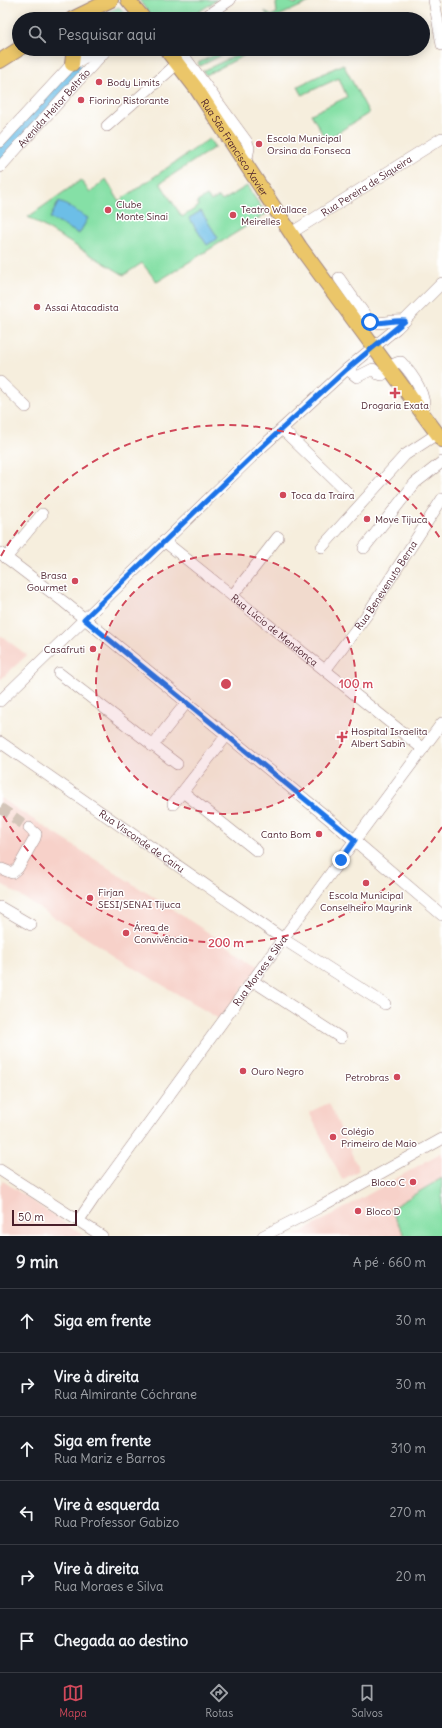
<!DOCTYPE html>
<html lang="pt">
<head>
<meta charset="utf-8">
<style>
	:root { --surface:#171b24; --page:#242831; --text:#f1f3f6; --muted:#9ea1a6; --line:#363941; --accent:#d1495b }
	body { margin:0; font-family:Delius,sans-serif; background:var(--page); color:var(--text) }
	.scale { position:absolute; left:12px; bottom:10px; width:65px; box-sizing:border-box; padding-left:4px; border:2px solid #4a1f2b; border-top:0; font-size:11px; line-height:14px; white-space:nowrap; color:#4a1f2b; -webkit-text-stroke:3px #fff; paint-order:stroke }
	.stop { position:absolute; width:12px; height:12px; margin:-9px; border:3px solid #1a73e8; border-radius:50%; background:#fff }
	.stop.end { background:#1a73e8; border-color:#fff; box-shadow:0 1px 4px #0008 }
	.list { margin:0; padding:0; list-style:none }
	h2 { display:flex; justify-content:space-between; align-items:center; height:52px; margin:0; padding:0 16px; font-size:17px }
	h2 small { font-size:13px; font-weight:400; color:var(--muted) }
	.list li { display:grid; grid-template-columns:26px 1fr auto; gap:12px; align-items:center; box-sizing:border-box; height:64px; padding:0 16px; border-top:1px solid var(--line) }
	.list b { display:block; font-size:15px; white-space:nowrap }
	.list p { margin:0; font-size:13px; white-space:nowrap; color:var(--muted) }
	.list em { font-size:13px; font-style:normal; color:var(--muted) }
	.icon { flex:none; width:22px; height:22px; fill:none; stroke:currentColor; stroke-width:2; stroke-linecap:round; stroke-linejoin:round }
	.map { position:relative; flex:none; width:442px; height:1236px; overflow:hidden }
	.search { position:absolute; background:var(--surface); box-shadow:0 2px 10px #0003; left:12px; right:12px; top:12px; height:44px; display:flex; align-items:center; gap:10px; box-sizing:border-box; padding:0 14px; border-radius:22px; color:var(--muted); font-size:15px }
	.sheet { height:436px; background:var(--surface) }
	nav { display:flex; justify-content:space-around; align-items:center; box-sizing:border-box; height:56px; border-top:1px solid var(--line); background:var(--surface); font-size:11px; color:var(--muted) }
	nav a { display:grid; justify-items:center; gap:2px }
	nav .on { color:var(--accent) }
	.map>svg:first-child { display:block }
</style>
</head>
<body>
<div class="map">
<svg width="442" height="1236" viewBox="0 0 442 1236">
	<rect width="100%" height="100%" fill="#fff"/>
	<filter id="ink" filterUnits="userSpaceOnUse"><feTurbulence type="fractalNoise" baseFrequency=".025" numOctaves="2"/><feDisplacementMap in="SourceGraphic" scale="8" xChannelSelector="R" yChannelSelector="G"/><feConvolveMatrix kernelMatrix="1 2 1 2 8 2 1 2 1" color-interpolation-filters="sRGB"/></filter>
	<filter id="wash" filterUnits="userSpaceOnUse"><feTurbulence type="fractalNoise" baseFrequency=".012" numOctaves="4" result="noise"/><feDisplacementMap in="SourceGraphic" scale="16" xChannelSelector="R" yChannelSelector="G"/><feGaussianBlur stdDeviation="0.9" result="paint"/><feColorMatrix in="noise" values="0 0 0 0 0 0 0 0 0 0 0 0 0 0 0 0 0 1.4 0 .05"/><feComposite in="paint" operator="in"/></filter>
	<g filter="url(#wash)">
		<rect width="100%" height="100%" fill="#f6eedd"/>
		<path fill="#f7d1c9" d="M0,635L27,655L0,680Z
			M0,798L260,966L219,1019L121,960L0,883Z
			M329,1103L359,1170L342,1180L309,1112Z
			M442,1152V1236H295L385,1185Z
			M3,1181L84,1236H0V1185Z"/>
		<path fill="#85e0a6" stroke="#688068" d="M139,0H217L188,19H153Z
			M278,0H287L295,4L303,0H314L272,19H264L268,17L265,11L271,16L277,13L276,4Z
			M119,7L131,19H92Z
			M226,49H234L200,66L198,63Z
			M249,49L252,50L251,52L206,75L203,71Z
			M343,64L369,113L326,140L311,114L347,97L339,78L302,95L298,86Z
			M209,139L215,147L160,183L182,217L199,206L197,202L207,196L211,201L219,197L222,201L247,186L266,214L157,282L142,263L124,275L28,217L81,180L90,193L106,179L119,201Z
			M442,1178V1236H405L390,1209Z"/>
		<path fill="#6cbee7" stroke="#5b6e89" d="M59,201L88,218L79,234L50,218Z
			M201,211L218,238L207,245L189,218Z"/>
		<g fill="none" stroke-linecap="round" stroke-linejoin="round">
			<path stroke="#6cbee7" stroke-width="16" d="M0,153L75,71"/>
		</g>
	</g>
	<g filter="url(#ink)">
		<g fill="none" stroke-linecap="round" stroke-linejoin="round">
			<path stroke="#d4c5b9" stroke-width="11" stroke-dasharray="11 5.5" stroke-linecap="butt" d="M0,808L29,828"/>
			<defs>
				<g id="minor">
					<path d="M434,0L442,45"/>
					<path d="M202,19L230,0"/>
					<path d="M179,49L247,142L249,148L246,163"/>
					<path d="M107,126L178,63"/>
					<path d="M0,142L72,64L101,49"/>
					<path id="s1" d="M0,167L107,49"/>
					<path id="s2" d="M291,233L442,138"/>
					<path d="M339,278L370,322C382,325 393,319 405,321"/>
					<path d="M347,369L357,377L373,369L378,374L382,375C387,370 394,362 401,362C413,375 428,396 423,413"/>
					<path d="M0,382L26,407"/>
					<path d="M282,429L348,493"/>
					<path id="s3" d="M164,541L423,749"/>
					<path d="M322,547L405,455L437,434"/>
					<path d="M364,548L415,483L442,462"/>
					<path d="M0,553L64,602L334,823L442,915"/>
					<path d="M6,558L42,514"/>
					<path d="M233,595L278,537"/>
					<path id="s4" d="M326,669L366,616L442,499"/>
					<path d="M59,673L177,764"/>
					<path d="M0,701L262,447L347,369L397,328L442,283"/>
					<path id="s5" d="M0,742L283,939L385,1004"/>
					<path d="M152,746L187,702"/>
					<path d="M183,792L257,851"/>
					<path d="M173,804L227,735"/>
					<path d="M2,869L12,873L18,868L35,838L36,834L29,828"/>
					<path d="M0,907L31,925"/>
					<path d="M253,981L341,1038"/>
					<path d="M0,1170L102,1236"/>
					<path id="s6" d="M79,1220L94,1198L355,840L442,723"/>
					<path d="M263,1236L318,1208L442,1139"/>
				</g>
				<g id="major">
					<path d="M128,0L144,19"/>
					<path d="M72,19L111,0"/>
					<path id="s7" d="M166,49L196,88L300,247L442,440"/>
					<path d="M0,61L19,49"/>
					<path d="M72,64L73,56L72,49"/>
				</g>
			</defs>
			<use href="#minor" stroke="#a08684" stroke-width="12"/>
			<use href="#major" stroke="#a08684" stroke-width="16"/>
			<use href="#minor" stroke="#fff" stroke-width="11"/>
			<use href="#major" stroke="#ebc669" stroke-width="14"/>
		</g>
	</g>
	<g fill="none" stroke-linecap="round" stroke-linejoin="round" filter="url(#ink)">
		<path stroke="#1a73e8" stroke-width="5" d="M341,860L355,840L84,619L262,447L347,369L405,321C393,319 382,325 370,322"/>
	</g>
	<circle cx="226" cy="684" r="130" fill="#d1495b" fill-opacity=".12"/>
	<g fill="none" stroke="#d1495b" stroke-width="2" stroke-dasharray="7 5">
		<circle cx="226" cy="684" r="130"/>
		<path d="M442 827A259 259 0 0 1 1 812M1 556A259 259 0 0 1 442 541"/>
	</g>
	<g fill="#d1495b" stroke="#fff" stroke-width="1.5">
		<circle cx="99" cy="82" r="4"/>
		<circle cx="81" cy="100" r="4"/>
		<circle cx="259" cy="144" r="4"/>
		<circle cx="108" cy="210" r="4"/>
		<circle cx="233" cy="215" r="4"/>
		<circle cx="37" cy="307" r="4"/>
		<path d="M393 387h4v4h4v4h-4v4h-4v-4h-4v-4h4z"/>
		<circle cx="283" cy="495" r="4"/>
		<circle cx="367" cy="519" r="4"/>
		<circle cx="75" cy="581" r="4"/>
		<circle cx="93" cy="649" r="4"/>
		<path d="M340 731h4v4h4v4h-4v4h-4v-4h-4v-4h4z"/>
		<circle cx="319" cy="834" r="4"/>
		<circle cx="366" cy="883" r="4"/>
		<circle cx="90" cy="898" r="4"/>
		<circle cx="126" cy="933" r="4"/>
		<circle cx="243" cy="1071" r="4"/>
		<circle cx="397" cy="1077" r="4"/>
		<circle cx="333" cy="1137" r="4"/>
		<circle cx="413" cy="1182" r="4"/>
		<circle cx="358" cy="1211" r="4"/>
	</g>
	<g text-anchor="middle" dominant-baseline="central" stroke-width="3" stroke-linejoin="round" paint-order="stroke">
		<g font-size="10" fill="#4a1f2b" stroke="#fff" text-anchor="start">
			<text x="107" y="82">Body Limits</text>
			<text x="89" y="100">Fiorino Ristorante</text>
			<text x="267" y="138">Escola Municipal<tspan x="267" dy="12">Orsina da Fonseca</tspan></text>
			<text x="116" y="204">Clube<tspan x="116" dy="12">Monte Sinai</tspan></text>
			<text x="241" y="209">Teatro Wallace<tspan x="241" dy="12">Meirelles</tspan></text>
			<text x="45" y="307">Assaí Atacadista</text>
			<text x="395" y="405" text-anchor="middle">Drogaria Exata</text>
			<text x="291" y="495">Toca da Traíra</text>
			<text x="375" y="519">Move Tijuca</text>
			<text x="67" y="575" text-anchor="end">Brasa<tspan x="67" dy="12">Gourmet</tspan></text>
			<text x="85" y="649" text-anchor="end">Casafruti</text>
			<text x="351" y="731">Hospital Israelita<tspan x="351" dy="12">Albert Sabin</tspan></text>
			<text x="311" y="834" text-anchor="end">Canto Bom</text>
			<text x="98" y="892">Firjan<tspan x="98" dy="12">SESI/SENAI Tijuca</tspan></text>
			<text x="366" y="895" text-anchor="middle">Escola Municipal<tspan x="366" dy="12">Conselheiro Mayrink</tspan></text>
			<text x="134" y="927">Área de<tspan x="134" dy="12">Convivência</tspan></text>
			<text x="251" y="1071">Ouro Negro</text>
			<text x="389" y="1077" text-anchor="end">Petrobras</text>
			<text x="341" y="1131">Colégio<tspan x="341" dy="12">Primeiro de Maio</tspan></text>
			<text x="405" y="1182" text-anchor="end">Bloco C</text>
			<text x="366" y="1211">Bloco D</text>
		</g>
		<g font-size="10" fill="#4a1f2b" stroke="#fff">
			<text stroke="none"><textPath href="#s1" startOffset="80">Avenida Heitor Beltrão</textPath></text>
			<text stroke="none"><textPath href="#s7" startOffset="120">Rua São Francisco Xavier</textPath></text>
			<text stroke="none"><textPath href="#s2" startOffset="89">Rua Pereira de Siqueira</textPath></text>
			<text stroke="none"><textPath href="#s4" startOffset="103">Rua Benevenuto Berna</textPath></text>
			<text stroke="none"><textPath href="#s3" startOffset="142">Rua Lúcio de Mendonça</textPath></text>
			<text stroke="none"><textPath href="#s5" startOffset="173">Rua Visconde de Cairu</textPath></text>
			<text stroke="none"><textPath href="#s6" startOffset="308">Rua Moraes e Silva</textPath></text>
		</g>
	</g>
	<circle cx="226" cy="684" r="6" fill="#d1495b" stroke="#fff" stroke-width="2"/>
	<g font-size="12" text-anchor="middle" font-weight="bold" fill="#d1495b" stroke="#fff" stroke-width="3" stroke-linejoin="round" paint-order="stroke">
		<text x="356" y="688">100 m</text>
		<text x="226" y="947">200 m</text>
	</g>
</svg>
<div class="scale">50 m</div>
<div class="stop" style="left:370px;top:322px"></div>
<div class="stop end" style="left:341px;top:860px"></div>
<div class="search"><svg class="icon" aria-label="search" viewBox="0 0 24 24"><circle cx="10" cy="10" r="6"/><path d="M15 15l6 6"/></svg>Pesquisar aqui</div>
</div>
<section class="sheet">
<h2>9 min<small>A pé · 660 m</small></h2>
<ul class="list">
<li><svg class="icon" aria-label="ahead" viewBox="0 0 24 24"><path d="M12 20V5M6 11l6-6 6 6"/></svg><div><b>Siga em frente</b></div><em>30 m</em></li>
<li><svg class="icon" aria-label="right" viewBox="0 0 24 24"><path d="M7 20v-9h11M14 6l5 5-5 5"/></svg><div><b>Vire à direita</b><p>Rua Almirante Cóchrane</p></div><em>30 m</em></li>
<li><svg class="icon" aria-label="ahead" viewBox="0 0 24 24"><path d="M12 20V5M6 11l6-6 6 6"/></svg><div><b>Siga em frente</b><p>Rua Mariz e Barros</p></div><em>310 m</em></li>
<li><svg class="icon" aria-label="left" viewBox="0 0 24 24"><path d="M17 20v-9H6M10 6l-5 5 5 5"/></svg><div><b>Vire à esquerda</b><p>Rua Professor Gabizo</p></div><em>270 m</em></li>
<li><svg class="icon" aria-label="right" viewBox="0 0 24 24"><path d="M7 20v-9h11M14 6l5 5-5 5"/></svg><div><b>Vire à direita</b><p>Rua Moraes e Silva</p></div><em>20 m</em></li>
<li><svg class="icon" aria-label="arrive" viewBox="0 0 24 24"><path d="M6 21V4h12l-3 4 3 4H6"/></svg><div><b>Chegada ao destino</b></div></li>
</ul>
</section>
<nav>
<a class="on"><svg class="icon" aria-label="map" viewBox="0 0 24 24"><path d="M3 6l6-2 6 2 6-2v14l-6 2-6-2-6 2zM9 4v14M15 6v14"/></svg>Mapa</a>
<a><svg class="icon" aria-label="directions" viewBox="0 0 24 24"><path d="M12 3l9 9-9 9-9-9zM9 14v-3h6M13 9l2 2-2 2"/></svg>Rotas</a>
<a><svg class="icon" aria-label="saved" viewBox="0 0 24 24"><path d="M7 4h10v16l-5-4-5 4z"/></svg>Salvos</a>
</nav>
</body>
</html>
